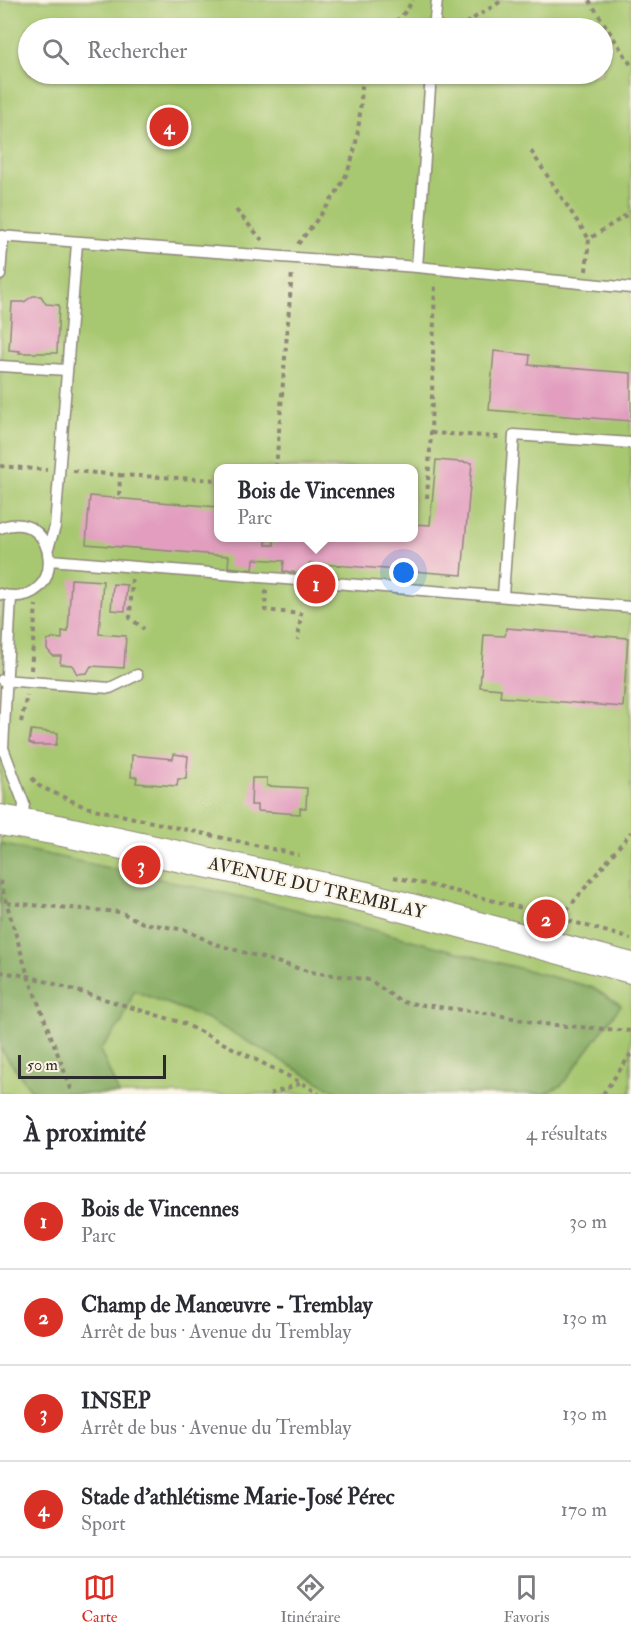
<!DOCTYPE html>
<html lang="fr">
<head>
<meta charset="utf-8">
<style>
	:root { --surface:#fff; --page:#f7f7f7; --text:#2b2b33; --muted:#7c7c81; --line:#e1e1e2; --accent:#d93025 }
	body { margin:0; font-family:"IM FELL Double Pica",serif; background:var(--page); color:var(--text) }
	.scale { position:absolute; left:18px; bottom:15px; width:148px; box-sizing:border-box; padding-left:6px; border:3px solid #2b2b2b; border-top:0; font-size:16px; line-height:21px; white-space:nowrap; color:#2b2b2b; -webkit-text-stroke:4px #fcf5e5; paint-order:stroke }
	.you { position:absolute; left:404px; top:573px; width:21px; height:21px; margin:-15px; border:4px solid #fff; border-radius:50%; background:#1a73e8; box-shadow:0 0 0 9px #1a73e833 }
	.badge { display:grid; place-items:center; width:39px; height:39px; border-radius:50%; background:var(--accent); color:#fff; font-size:20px; font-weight:700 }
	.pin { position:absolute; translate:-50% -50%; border:3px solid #fff; box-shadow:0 2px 6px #0006 }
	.popup { position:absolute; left:214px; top:464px; width:204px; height:78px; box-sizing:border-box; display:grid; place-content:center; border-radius:12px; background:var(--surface); filter:drop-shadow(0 2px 4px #0005); font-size:20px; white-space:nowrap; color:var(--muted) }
	.popup b { font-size:22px; color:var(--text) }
	.popup::after { content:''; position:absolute; left:50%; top:100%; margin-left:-12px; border:12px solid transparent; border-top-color:var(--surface) }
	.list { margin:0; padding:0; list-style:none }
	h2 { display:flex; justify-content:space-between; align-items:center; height:78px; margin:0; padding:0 24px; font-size:26px }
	h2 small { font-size:20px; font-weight:400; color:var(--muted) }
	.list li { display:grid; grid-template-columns:39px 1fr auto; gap:18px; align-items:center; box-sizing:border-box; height:96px; padding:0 24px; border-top:2px solid var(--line) }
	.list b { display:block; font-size:22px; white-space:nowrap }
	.list p { margin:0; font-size:20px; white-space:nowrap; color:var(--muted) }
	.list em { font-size:20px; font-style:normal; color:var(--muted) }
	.icon { flex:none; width:33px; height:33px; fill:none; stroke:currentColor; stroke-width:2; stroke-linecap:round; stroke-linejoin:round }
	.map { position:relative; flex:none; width:631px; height:1094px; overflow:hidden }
	.search { position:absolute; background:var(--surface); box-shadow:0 2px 4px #0004; left:18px; right:18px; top:18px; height:66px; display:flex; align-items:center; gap:15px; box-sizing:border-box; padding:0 21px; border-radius:33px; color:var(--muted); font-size:22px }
	.sheet { height:462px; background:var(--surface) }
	nav { display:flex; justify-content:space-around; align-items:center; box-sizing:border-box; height:84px; border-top:2px solid var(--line); background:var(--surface); font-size:16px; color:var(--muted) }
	nav a { display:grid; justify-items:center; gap:3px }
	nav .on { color:var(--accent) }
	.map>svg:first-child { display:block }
</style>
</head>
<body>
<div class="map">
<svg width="631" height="1094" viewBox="0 0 631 1094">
	<rect width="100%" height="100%" fill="#fcf5e5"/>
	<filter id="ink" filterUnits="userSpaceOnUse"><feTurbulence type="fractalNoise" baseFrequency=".0167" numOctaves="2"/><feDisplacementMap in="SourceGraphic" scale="12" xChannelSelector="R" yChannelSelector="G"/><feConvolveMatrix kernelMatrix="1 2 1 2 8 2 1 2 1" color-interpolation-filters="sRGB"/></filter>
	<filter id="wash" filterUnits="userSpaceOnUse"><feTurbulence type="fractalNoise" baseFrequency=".008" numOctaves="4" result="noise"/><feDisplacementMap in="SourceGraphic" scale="24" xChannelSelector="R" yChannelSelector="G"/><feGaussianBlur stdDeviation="1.35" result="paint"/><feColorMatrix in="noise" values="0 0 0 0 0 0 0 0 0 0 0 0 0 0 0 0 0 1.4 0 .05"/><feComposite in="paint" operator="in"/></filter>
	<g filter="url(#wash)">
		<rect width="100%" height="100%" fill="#f2e3c5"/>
		<path fill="#a7c770" stroke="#69794e" stroke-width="1.5" fill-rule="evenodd" d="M0,0H631V1094H0ZM28,28H602V74H28ZM218,468H413V538H218Z"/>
		<path fill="#85ac62" stroke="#586c46" stroke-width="1.5" d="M0,844L282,906L591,987L621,1005L562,1085L544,1094H340L208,1019L134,991L122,1022L100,1050L119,1094H34L0,1048Z"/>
		<g id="blocks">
			<path fill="#e29dbf" d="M33,296H41L46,304L59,305L57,353H19L20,351L9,350L12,302H24Z
				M494,351L530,355L529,365L631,373V421L489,410Z
				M436,460L472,463L462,575L309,563L308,574L283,571L284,561L254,559L253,570L228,567L229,556L86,544L90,496L218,507V538H266V545H274V538H413V524L430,525Z
				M71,579L103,581L99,634L126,636L124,668L91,666L87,673L77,674L72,665L60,664L61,656H53L47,649V641L54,638L62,639V631L68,632Z
				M113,584L127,585L125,611L111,610Z
				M506,628L628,638L623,707L500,697L501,689L480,687L484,635L505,636Z
				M31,730L58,733L56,745H34L29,743Z
				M174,754L188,756L186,779H178L177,786L136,783L137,777H131L132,755L173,759Z
				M252,778H267V786L307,788L306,808H300V814L257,811V805H251Z"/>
		</g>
	</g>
	<g filter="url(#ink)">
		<use href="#blocks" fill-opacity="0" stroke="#8e8778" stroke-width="1.5"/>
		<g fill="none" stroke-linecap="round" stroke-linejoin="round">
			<defs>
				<path id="lane" d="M434,28L437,0
					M0,236L417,267L631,288
					M417,267L431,74
					M0,275L3,236
					M0,366L67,370
					M0,528C60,505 70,612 0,594
					M48,548L55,527L77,243
					M50,560L631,607
					M503,596L514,435L631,443
					M11,597L3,748L24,804L22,823
					M2,680L110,688L137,675"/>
				<path id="secondary" d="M0,820L58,830L366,897L631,968"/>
			</defs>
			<use href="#lane" stroke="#8e8778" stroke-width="13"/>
			<use href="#secondary" stroke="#8e8778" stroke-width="32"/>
			<path stroke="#8e8778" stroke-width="4" stroke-dasharray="4.5 4.5" stroke-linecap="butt" d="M589,0L631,65
				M390,28L406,11L413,0
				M458,28L503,0
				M531,151L589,239
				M236,210L262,240
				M298,244C315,222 334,200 346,175C360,144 360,107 363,74
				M586,271L589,239L631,212
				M431,433L500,437
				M0,466L47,470
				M276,468L292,272
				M73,471L120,475L119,499
				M120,475L218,480
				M427,498L431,433L435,282
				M132,579L130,618L144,629
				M266,590L265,610L301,614L298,640
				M31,670L36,605
				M21,722L27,695
				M32,778L39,786L85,807L299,855
				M394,877C474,895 553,915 631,939
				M0,881L28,976L73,1094
				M7,903L120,912L143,923L186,930L212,943L311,972L370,980L401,1002L493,1014L542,1024L631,1031
				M561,917L631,832
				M0,972L28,976L183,1023L302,1083L319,1094
				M270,1094L302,1083
				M603,1094L631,1054"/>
			<use href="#lane" stroke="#fff" stroke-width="10"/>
			<use href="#secondary" stroke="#fff" stroke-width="30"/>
		</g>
	</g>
	<g text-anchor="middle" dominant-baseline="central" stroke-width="4.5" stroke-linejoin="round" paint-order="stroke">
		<g font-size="18" fill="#2b2b2b" stroke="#fcf5e5">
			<text transform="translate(317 888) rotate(13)">AVENUE DU TREMBLAY</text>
		</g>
	</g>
</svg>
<div class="scale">50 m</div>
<div class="you"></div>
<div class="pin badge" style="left:316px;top:584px">1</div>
<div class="popup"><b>Bois de Vincennes</b>Parc</div>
<div class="pin badge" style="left:546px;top:919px">2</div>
<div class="pin badge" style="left:141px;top:865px">3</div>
<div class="pin badge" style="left:169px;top:127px">4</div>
<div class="search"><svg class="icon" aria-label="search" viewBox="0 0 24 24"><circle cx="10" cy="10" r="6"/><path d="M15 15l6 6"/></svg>Rechercher</div>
</div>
<section class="sheet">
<h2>À proximité<small>4 résultats</small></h2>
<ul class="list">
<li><span class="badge">1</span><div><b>Bois de Vincennes</b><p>Parc</p></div><em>30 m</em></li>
<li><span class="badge">2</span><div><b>Champ de Manœuvre - Tremblay</b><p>Arrêt de bus · Avenue du Tremblay</p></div><em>130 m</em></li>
<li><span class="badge">3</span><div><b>INSEP</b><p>Arrêt de bus · Avenue du Tremblay</p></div><em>130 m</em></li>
<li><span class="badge">4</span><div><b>Stade d'athlétisme Marie-José Pérec</b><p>Sport</p></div><em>170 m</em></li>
</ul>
</section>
<nav>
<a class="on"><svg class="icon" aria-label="map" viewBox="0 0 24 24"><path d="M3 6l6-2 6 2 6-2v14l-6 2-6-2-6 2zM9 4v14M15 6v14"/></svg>Carte</a>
<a><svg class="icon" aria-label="directions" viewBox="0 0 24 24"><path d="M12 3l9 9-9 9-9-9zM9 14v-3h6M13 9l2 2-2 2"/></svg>Itinéraire</a>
<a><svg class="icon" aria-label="saved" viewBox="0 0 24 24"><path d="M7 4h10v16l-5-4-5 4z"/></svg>Favoris</a>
</nav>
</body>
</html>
